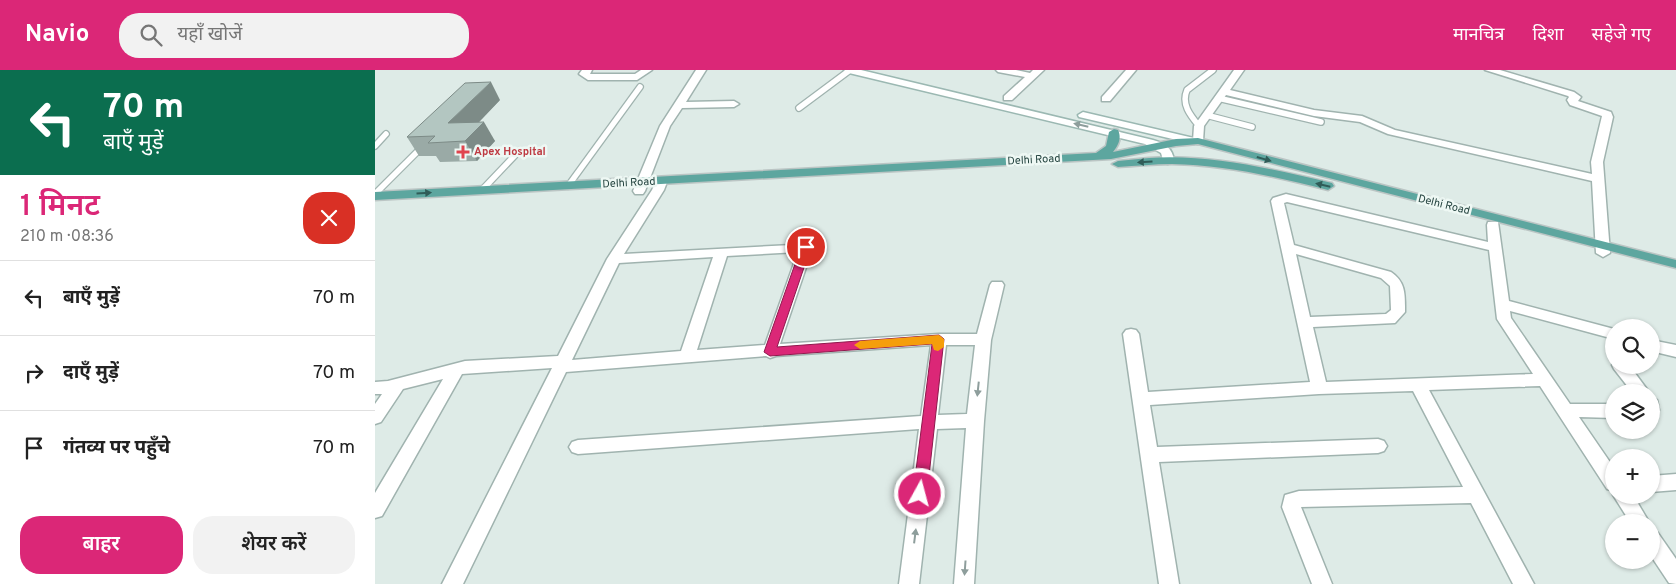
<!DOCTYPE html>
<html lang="hi">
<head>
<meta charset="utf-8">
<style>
	body { margin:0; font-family:Overpass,"Noto Sans Devanagari",sans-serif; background:#f2f2f2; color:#222; height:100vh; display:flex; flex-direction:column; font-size:19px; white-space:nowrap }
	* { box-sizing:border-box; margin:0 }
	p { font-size:16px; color:#767676 }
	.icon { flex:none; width:28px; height:28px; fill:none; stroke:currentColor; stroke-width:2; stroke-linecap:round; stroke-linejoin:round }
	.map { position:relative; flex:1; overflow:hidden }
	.side { display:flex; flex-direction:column; background:#fff; width:375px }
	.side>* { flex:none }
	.guide { background:#0b6e4f; color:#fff; overflow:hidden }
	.controls { position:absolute; left:1230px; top:249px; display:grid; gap:10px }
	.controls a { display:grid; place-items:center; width:55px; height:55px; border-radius:50%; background:#fff; box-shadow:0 1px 4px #0004; font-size:25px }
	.pin { position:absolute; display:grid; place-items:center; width:42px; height:42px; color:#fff; margin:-21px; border:2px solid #fff; border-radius:50%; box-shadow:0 1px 5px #0007 }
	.me { position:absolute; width:55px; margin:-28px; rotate:7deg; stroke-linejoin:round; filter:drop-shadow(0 0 4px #0008) }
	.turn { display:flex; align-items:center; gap:18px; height:105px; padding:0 20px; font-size:22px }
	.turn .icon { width:65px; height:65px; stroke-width:2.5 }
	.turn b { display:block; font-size:35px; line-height:42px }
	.round { display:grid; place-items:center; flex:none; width:52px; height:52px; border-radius:20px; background:#f2f2f2 }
	.head { display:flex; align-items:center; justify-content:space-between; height:85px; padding:0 20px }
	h1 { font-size:30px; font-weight:600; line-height:38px; color:#db2777 }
	.action { display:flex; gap:10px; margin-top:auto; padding:10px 20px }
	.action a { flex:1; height:58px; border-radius:20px; background:#db2777; color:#fff; font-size:20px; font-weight:600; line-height:58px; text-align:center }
	.action a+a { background:#f2f2f2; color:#222 }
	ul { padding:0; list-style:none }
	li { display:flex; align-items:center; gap:15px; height:75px; padding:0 20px; border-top:1px solid #e0e0e0 }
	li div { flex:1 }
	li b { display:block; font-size:19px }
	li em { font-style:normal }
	header { display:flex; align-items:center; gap:30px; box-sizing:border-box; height:70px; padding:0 25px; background:#db2777; color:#fff }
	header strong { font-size:24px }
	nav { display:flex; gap:28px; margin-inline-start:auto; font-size:18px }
	.search { width:350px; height:45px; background:#f2f2f2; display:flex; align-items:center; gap:12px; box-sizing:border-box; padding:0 18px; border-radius:20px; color:#767676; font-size:19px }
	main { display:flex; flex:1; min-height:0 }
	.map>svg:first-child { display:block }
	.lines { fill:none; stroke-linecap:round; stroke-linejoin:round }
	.lane-casing { stroke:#a0b3af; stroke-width:8 }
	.street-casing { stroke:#a0b3af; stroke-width:3 }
	.secondary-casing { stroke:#9bb8b2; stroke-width:3 }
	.primary-casing { stroke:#bbc5c4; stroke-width:3 }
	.lane { stroke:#fff; stroke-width:5.5 }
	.street { fill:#fff; fill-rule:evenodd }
	.secondary { fill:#fff; fill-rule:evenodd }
	.primary { fill:#5da69f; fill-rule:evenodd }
	.wall { fill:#9aaaa6 }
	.shaded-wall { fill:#7d8b87 }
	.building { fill:#b3c6c1; stroke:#7d8b87 }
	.oneway { fill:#8e9e9c }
	.oneway2 { fill:#305c58 }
	.route { fill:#db2777; stroke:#8e194d }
	.slow { fill:#f59e0b }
	.health-dot { fill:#e0444e; stroke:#eef8f4; stroke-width:2 }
	.labels { text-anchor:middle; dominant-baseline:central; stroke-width:5; stroke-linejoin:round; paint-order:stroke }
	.far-health-label { font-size:11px; font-weight:bold; fill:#be3a42; stroke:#eef8f4; text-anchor:start }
	.far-street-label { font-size:11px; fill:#1d3d39; stroke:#eef8f4 }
</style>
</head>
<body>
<header>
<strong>Navio</strong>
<div class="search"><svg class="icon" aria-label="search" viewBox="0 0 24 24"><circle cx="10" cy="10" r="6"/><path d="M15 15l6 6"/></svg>यहाँ खोजें</div>
<nav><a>मानचित्र</a><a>दिशा</a><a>सहेजे गए</a></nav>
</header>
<main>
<section class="side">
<div class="guide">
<div class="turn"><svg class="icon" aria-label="left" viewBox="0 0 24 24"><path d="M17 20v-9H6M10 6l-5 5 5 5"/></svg><div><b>70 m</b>बाएँ मुड़ें</div></div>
</div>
<div class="head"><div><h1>1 मिनट</h1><p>210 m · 08:36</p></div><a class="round" style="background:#d93025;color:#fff"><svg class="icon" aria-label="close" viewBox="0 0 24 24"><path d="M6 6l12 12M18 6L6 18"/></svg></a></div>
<ul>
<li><svg class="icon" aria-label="left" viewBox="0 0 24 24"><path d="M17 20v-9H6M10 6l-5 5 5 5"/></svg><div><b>बाएँ मुड़ें</b></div><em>70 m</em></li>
<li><svg class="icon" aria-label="right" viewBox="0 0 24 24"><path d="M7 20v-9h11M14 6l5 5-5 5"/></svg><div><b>दाएँ मुड़ें</b></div><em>70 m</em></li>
<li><svg class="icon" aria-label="arrive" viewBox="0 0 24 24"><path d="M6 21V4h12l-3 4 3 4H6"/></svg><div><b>गंतव्य पर पहुँचे</b></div><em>70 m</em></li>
</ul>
<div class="action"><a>बाहर</a><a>शेयर करें</a></div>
</section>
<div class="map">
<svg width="1301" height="514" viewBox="0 0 1301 514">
	<rect width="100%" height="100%" fill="#deebe7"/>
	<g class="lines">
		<defs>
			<g id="lane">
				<path d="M843 28 946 52"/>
				<path d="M424 38 475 0"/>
				<path d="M831 45 877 57"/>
				<path d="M824 56C815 45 806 34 812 20L838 0"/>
				<path d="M0 76 11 64"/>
				<path d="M193 116 265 17"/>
				<path d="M107 120 144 81"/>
				<path d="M0 124 48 76"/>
			</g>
			<g id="street">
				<path d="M207 0H217L215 4H260L266 0H277L262 10H213L204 4Z"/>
				<path d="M321 0H331L311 32 359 31 364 34 359 37 307 38 295 56 270 121 268 124H260L258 121 285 56Z"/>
				<path d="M621 0H641L655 3 658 0H669L637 30H629V26L650 7 623 2Z"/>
				<path d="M751 0H761L735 31H727V27Z"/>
				<path d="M859 0H869L855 20 939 40 987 46 1020 60 1217 104 1216 92 1227 46 1195 35 1192 30 1194 27 1193 26 1110 0H1125L1199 22 1206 27 1203 31 1236 42 1238 47 1228 92 1235 183 1228 187 1221 183 1217 111 1013 64 985 52 939 46 851 25 829 56 828 71 823 74 819 73 818 71 819 56Z"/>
				<path d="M286 108 292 112 289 120 249 184 436 174 438 177 405 274 564 264H602L615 215 617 212H627L629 215 616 270 609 351 599 514H579L591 358 562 359 544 514H524L544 359 203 384 197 382 194 377 197 372 203 370 546 346 556 275 401 286 395 288 391 286 191 302 88 514H67L177 298 87 304 7 446 0 448V423L68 309 28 319 6 352 0 354V334L7 324H0V312L13 311 90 291 183 286 232 189 277 120 282 109ZM423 182 390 275 322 280 352 186ZM338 187 306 281 197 290 244 193ZM571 275H600L592 344 563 345Z"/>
				<path d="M911 124 1113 172 1112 155 1113 152H1123L1134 231 1239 259V269L1135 241 1136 248 1195 334H1239V348L1204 347 1239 398V421L1232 419 1165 316 1054 320 1159 514H1138L1096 433 926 437 957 514H937L907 437 910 425 924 421 1088 417 1038 321 944 324 775 335 782 377 1003 369 1009 371 1012 376 1009 381 1003 383 784 392 804 514H784L748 264 751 260 756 259 761 260 764 264 773 322 935 312 896 131 898 128ZM912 132 1114 180 1122 249 1158 304 951 312 938 257 1020 253 1030 242C1030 225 1031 212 1016 202L919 175 909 133ZM921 184 1006 208 1015 216 1016 240 1011 244 935 247Z"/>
				<path d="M1276 270 1301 275V287L1276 281Z"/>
				<path d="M1239 292V295H1254L1274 322H1257L1239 299 1237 295Z"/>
				<path d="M1276 329 1282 330 1284 340 1282 345 1276 346Z"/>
				<path d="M1301 404V420L1276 422V406Z"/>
				<path d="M1239 423V425H1258L1274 452H1255L1238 425Z"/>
				<path d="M1276 460 1283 463 1301 489V514L1294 513 1276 486Z"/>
			</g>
			<g id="secondary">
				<path d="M469 0H486L778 70C789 73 798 78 799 91L793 94 789 93 786 83 770 74 474 3Z"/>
				<path d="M708 42 823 69 824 71 819 74 704 47 703 45Z"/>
			</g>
			<g id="primary">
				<path d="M739 59 743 60C747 68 743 76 738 82L801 69 823 68 1301 190V198L823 74 801 76 736 89 0 130V122L721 83 731 76 734 62Z"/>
				<path d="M774 88C835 84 897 99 957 113L959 116 953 120C902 107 850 95 797 94 779 94 761 96 743 97L737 94 743 91Z"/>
			</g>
		</defs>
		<use href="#lane" class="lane-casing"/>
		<use href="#street" class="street-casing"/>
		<use href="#secondary" class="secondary-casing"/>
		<use href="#primary" class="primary-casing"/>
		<use href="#lane" class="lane"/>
		<use href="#street" class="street"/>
		<use href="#secondary" class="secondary"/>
		<use href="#primary" class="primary"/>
	</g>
	<path class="wall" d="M125 30 104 52 120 71 102 91 65 92 61 86H44L32 67Z"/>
	<g class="shaded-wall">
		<path d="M116 12 125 30 85 72 73 53Z"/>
		<path d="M109 52 120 71 102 91 90 71Z"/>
	</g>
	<path class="building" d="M116 12 73 53 109 52 90 71 53 73 60 66 32 67 90 13Z"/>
	<defs><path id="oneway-solid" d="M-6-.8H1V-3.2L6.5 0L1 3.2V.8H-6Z" transform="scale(1.25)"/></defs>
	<g class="oneway">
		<use href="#oneway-solid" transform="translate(706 55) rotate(-167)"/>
		<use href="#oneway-solid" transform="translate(603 319) rotate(96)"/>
		<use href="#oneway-solid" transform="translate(540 466) rotate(-83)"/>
		<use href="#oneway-solid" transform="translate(590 498) rotate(94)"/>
	</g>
	<g class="oneway2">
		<use href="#oneway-solid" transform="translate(889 89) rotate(16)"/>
		<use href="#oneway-solid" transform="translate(770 92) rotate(177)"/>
		<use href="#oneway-solid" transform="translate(948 115) rotate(-167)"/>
		<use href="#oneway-solid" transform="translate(49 123) rotate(-4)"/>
	</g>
	<path class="route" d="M431 174 436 177 402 277 564 265 569 269 552 424 550 428 545 430 540 428 538 424 557 274 395 286 389 282 426 177Z"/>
	<path class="slow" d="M564 265 569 269V277L563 281 559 280 557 274 485 279 479 275 485 271Z"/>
	<path class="health-dot" d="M85.5 74.5h5v5h5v5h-5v5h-5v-5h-5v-5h5z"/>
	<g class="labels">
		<g class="far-health-label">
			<text x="99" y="82">Apex Hospital</text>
		</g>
		<g class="far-street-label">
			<text transform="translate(659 90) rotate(-3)">Delhi Road</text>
			<text transform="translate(254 113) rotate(-3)">Delhi Road</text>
			<text transform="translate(1069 135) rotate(14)">Delhi Road</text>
		</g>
	</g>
</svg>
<div class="controls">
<a><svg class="icon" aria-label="search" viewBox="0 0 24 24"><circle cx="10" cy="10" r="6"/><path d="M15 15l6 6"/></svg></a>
<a><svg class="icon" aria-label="layers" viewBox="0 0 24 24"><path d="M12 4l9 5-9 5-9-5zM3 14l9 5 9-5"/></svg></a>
<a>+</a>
<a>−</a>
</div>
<div class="pin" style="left:431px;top:177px;background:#d93025"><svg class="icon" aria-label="arrive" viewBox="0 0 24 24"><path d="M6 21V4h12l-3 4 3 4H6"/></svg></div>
<svg class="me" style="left:545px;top:424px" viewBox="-20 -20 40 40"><circle r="17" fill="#db2777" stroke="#fff" stroke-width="3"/><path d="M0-11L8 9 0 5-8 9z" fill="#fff"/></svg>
</div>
</main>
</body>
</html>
